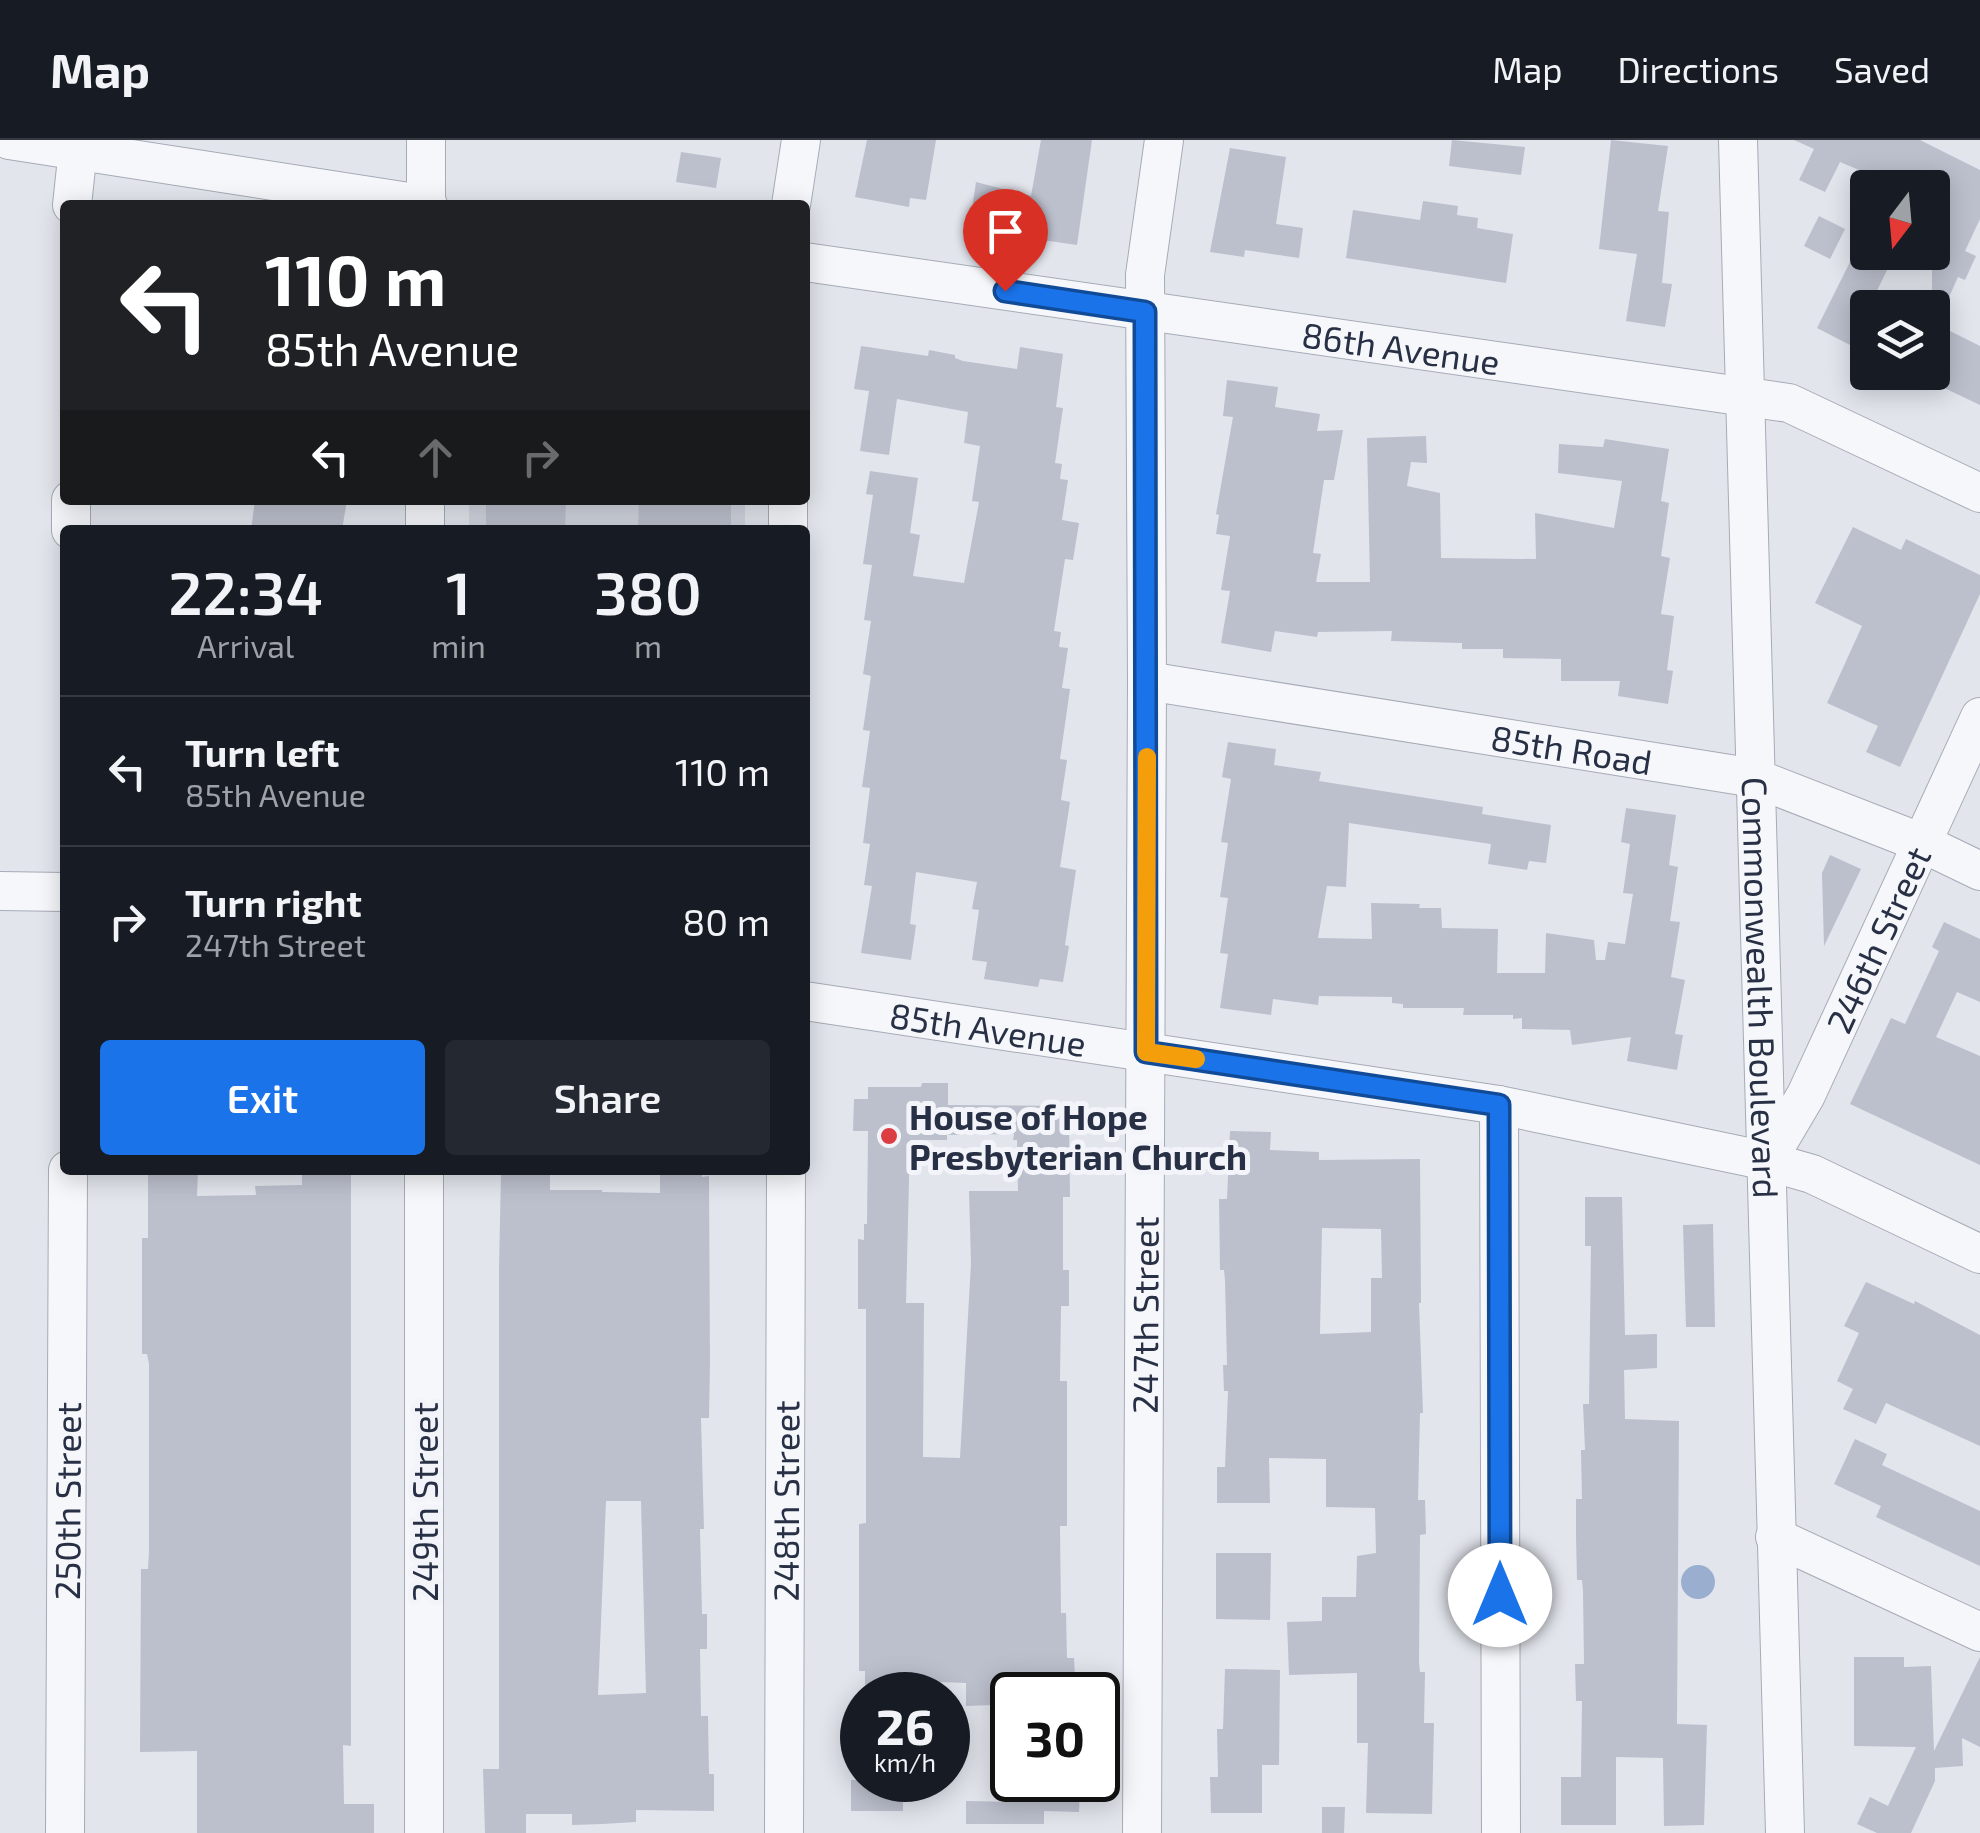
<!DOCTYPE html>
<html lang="en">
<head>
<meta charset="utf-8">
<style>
	body { margin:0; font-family:"Exo 2",sans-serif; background:#242831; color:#f1f3f6; height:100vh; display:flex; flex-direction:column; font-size:38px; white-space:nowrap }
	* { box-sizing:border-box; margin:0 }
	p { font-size:32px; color:#9ea1a6 }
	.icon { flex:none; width:55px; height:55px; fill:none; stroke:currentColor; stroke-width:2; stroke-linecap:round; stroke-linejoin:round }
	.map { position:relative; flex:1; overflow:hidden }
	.sheet { position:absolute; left:60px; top:385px; width:750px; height:650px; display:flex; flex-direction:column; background:#171b24; border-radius:10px; box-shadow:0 5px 25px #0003 }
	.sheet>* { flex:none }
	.guide { position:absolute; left:60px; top:60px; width:750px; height:305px; border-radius:10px; box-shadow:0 5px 25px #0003; background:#202124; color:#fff; overflow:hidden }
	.needle { width:65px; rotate:196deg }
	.buttons { position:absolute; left:1850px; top:30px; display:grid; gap:20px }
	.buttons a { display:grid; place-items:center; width:100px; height:100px; border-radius:10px; background:#171b24; box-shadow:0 5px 25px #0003; font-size:50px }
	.speed { position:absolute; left:840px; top:1532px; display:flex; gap:20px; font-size:50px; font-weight:700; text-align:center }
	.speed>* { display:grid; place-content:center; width:130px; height:130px; border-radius:50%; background:#171b24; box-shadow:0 5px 25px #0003; line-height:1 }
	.speed small { font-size:25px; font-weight:400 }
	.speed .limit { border:5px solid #111; border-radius:15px; background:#fff; color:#111 }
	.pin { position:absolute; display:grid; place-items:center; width:85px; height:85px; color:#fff; margin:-102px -42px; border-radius:50% 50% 50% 0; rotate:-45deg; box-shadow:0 0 10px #0007 }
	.pin .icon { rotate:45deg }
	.me { position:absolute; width:110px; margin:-55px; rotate:0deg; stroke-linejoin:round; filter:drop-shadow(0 0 8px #0008) }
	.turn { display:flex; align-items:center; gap:35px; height:210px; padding:0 40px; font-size:45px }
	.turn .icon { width:130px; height:130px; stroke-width:2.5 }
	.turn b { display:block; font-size:70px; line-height:85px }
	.lanes { display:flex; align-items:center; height:95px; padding:0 40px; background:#0003; justify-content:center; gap:50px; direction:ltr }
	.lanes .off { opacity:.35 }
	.eta { display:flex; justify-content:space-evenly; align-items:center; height:170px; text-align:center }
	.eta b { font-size:60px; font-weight:600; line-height:70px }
	.cta { display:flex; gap:20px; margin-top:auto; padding:20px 40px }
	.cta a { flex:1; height:115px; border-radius:10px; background:#1a73e8; color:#fff; font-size:40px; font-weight:600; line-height:115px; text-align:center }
	.cta a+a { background:#242831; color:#f1f3f6 }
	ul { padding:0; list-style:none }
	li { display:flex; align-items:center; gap:30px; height:150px; padding:0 40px; border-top:2px solid #363941 }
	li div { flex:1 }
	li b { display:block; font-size:38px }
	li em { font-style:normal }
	header { display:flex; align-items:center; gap:60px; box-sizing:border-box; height:140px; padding:0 50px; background:#171b24; border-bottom:2px solid #363941 }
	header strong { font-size:48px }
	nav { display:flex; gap:55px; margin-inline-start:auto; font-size:35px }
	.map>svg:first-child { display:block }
	.built { fill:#d0d4de }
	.water { fill:#9aaecf }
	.building { fill:#bcc0cd; fill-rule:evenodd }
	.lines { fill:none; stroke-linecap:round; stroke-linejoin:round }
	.minor-casing { stroke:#a6abb7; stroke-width:40 }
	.minor { stroke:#f6f7fa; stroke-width:38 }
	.route-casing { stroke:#114b97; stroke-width:25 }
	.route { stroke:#1a73e8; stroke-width:18 }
	.slow { stroke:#f59e0b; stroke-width:18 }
	.poi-dot { fill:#dc3d42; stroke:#f3f4f9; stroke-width:4 }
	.labels { text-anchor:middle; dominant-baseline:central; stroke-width:10; stroke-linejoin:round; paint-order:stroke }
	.street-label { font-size:35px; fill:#283046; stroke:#f3f4f9 }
	.poi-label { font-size:35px; font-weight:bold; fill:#283046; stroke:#f3f4f9; text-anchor:start }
</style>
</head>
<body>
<header>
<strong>Map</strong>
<nav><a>Map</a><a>Directions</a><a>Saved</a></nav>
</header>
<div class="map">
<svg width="1980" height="1693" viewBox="0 0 1980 1693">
	<rect width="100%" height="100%" fill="#e2e5ec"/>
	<rect class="built" x="469" y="360" width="276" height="30"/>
	<circle class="water" cx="1698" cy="1442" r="17"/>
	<g class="building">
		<path d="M867 0H936L926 60 910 58 909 67 855 57Z"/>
		<path d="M1041 0H1092L1077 105 1028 98 1031 77 972 69 976 42 1031 56Z"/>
		<path d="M1452 0 1525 7 1521 35 1449 26Z"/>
		<path d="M1611 0 1668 6 1658 71 1669 72 1662 143 1672 144 1665 187 1626 181 1637 114 1599 109Z"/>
		<path d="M1794 0H1920L1980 30V79L1965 111 1976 116 1965 140 1958 137 1932 195V48H1902L1840 22 1825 52 1799 40 1814 9Z"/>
		<path d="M1230 8 1286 17 1276 84 1303 88 1299 118 1245 110 1244 117 1210 112Z"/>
		<path d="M681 12 721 18 716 48 676 42Z"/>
		<path d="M1423 61 1458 66 1457 75 1478 78 1477 88 1513 94 1506 143 1346 118 1353 70 1420 80Z"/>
		<path d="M1819 76 1845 89 1830 119 1804 106Z"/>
		<path d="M1855 112H1896L1850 205 1817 188Z"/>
		<path d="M1946 189 1980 206V265L1921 237 1924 232H1932V215Z"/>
		<path d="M861 206 928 216 929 210 955 215V218L963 221 1017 229 1020 207 1063 214 1056 267 1063 268 1055 323 1062 324 1060 339 1068 340 1062 380 1079 383 1073 420 1065 419 1054 491 1061 492 1059 507 1068 508 1062 548 1070 549 1060 619 1067 620 1061 660 1070 662 1060 727 1076 730 1065 805 1069 806 1063 842 1040 839 1038 847 984 839 987 822 972 820 979 770 972 769 977 742 916 732 910 784 916 785 911 820 861 813 872 746 864 745 870 704 863 703 870 648 862 647 870 591 863 590 871 536 863 534 871 481 864 480 872 425 863 424 873 355 866 354 870 331 918 338 910 393 920 395 913 436 964 443 979 362 972 361 980 306 964 303 968 272 897 259 889 315 860 311 869 251 854 249Z"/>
		<path d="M1227 240 1278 247 1275 267 1320 274 1317 291 1343 290 1334 340H1324L1313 413 1321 414 1316 442H1370L1367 298 1426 296 1427 323 1411 322 1407 346 1440 353 1441 418 1536 419 1535 373 1614 388 1622 341 1558 333 1559 304 1603 307 1605 299 1669 309 1661 361 1669 363 1661 416 1670 418 1661 474 1674 476 1667 530 1673 531 1668 564 1618 556 1620 541H1561V519L1503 518V509H1462V503L1391 501 1392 491 1318 492 1317 497 1275 491 1271 512 1221 503 1230 451 1221 450 1230 396 1216 394 1219 375 1216 374 1233 277 1223 276Z"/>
		<path d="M255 360H347L342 390H251Z"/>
		<path d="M486 360H566L565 390H486Z"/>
		<path d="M639 360H731V390H638Z"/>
		<path d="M1853 387 1901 410 1906 399 1980 435V454L1900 627 1866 612 1878 586 1827 563 1862 486 1815 463Z"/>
		<path d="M1228 602 1276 609 1274 625 1321 632 1319 641 1483 667 1482 674 1551 685 1546 723 1529 721 1527 730 1488 724 1491 704 1349 683 1346 747 1327 746 1318 798 1372 799 1371 763 1420 764 1419 768H1441L1442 788 1498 789 1497 833H1545L1546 793 1594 800 1596 820H1605L1608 802 1625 804 1633 754 1623 753 1630 704 1621 702 1626 668 1676 675 1669 725 1678 727 1670 781 1680 782 1671 837 1685 840 1675 894 1683 895 1677 930 1627 921 1631 897 1572 905 1570 890 1522 889V878L1513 879V875H1463L1464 868H1403V864L1392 863V857L1319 856 1318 865 1273 859 1271 875 1220 868 1228 814 1220 813 1228 758 1220 757 1228 703 1221 702 1231 639 1222 637Z"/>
		<path d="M1830 715 1861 729 1824 806 1822 733Z"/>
		<path d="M1944 782 1980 799V862L1957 852 1936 897 1980 916V1025L1850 964 1891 878 1905 884 1939 811 1932 807Z"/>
		<path d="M922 943H948V965L1064 966 1063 975H1069L1070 1057H1063V1130H1069V1166H1061L1060 1241H1067V1386H1060L1061 1473H1066L1067 1518H1074L1076 1555H1047V1547L994 1549V1565L966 1566V1543L909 1541 910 1555H865V1531H859V1384L866 1383V1169H858V1099L864 1100V1084H867L868 991H853L854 959H868V947H921ZM1014 994 1013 1000H1017L1018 1051H969L971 1123 960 1318 923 1317 924 1163H906L910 1000H947V995Z"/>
		<path d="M1230 991 1271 992 1270 1010 1319 1012V1020L1420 1019 1421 1163H1419L1423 1273H1420L1418 1360H1425L1426 1394 1420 1395 1419 1522 1420 1532H1425L1424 1583H1434L1432 1674 1366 1673 1368 1603H1357V1533L1289 1535 1287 1482 1322 1481V1457H1356L1357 1416 1376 1413 1375 1368 1326 1367V1319L1269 1318 1270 1363H1217V1327H1225L1228 1251H1224L1223 1225H1227L1225 1140 1224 1130H1220L1219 1059H1227ZM1322 1088 1381 1089 1382 1138H1371V1192L1320 1194Z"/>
		<path d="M151 1030H198L197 1056 256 1055 255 1046 302 1045V1030H351V1606L343 1605 344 1664H374V1693H197V1611L140 1612 141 1429H148L149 1411V1224L147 1214H142V1098H148V1033Z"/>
		<path d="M510 1030H550V1050H602V1052L660 1053V1030H702V1037L709 1036 710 1222 709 1278H701L704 1389H700L702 1474H707V1509H700L701 1576H708L709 1634H714V1671L636 1670V1682L603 1684 572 1685V1674H526V1693H485L483 1629H499V1128L501 1032ZM606 1361H641L646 1553 598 1555Z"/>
		<path d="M1585 1057H1622L1625 1195 1657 1194V1228L1624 1230 1625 1279 1679 1281 1677 1584 1707 1585 1704 1685 1664 1686 1663 1618 1616 1617V1685H1561V1637H1581L1582 1561H1576L1575 1524H1584L1583 1451 1582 1440H1577L1576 1396V1359H1582L1581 1310H1585L1583 1264H1589L1591 1106H1585Z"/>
		<path d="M1713 1084 1715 1187H1686L1683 1085Z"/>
		<path d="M1866 1142 1914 1164 1915 1161 1980 1195V1306L1886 1263 1876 1284 1843 1269 1853 1249 1837 1241 1859 1193 1844 1186Z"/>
		<path d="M1855 1299 1887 1314 1882 1325 1980 1371V1426L1876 1377 1881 1366 1834 1344Z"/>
		<path d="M1216 1413H1271L1270 1480 1216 1479Z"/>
		<path d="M1854 1517H1904V1527L1931 1526 1934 1611 1980 1517V1607L1962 1598 1963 1626 1935 1628V1641L1911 1693H1877L1857 1684 1870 1657 1888 1666 1916 1607 1854 1606Z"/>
		<path d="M1225 1529 1280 1530 1279 1625H1262V1673H1211L1210 1637H1218L1217 1589H1223Z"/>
		<rect x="851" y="1640" width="52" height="31"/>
		<path d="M1018 1640H1071L1070 1647H1080L1079 1672 1044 1671V1684H966V1661L1018 1662Z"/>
		<path d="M1322 1667H1345L1344 1693H1322Z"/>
	</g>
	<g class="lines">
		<defs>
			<g id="minor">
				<path d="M9 0 428 65"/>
				<path id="s1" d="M1738 0 1785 1693"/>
				<path d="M72 65 79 0"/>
				<path d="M426 65V0"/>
				<path d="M791 65 801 0"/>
				<path id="s2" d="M805 122 1789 263 1980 353"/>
				<path d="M71 390V360"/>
				<path d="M425 390V360"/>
				<path d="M788 390V360"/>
				<path id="s3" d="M1147 541 1755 638 1922 703 1980 731"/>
				<path d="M0 751 65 752"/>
				<path id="s4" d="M805 861 1499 965 1767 1021 1812 1034 1980 1114"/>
				<path d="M1499 965 1501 1693"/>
				<path id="s5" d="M1767 1021 1806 955 1980 577"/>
				<path d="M1775 1397 1980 1492"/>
				<path id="s6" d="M65 1693 68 1030"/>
				<path d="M424 1693V1030"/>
				<path id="s7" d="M784 1693 786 1030"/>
				<path id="s8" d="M1142 1693 1147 541 1145 135 1164 0"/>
			</g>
		</defs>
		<use href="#minor" class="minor-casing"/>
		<use href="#minor" class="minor"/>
	</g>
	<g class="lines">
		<defs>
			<path id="route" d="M1005 151 1145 172 1146 912 1499 965 1500 1455"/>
		</defs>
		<use href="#route" class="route-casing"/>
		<use href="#route" class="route"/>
		<path class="slow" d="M1147 617 1146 912 1196 919"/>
	</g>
	<circle class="poi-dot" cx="889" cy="996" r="10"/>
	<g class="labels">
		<g class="street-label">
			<text stroke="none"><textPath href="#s2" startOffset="602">86th Avenue</textPath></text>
			<text stroke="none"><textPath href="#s3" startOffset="430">85th Road</textPath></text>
			<text stroke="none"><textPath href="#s5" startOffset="248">246th Street</textPath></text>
			<text stroke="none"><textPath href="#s1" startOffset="848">Commonwealth Boulevard</textPath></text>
			<text stroke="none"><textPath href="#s4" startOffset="185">85th Avenue</textPath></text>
			<text stroke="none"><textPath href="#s8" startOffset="518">247th Street</textPath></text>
			<text stroke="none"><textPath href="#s6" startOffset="332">250th Street</textPath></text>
			<text transform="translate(424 1362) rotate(-90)">249th Street</text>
			<text stroke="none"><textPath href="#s7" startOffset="332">248th Street</textPath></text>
		</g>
		<g class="poi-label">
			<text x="909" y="976">House of Hope<tspan x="909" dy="40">Presbyterian Church</tspan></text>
		</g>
	</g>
</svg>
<div class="buttons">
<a><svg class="needle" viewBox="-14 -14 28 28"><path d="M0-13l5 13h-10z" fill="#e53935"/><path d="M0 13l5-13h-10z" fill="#9ea1a6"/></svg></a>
<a><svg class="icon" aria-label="layers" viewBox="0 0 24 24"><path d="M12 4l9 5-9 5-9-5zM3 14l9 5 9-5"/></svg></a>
</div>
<div class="speed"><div>26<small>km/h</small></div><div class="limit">30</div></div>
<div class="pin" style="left:1005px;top:151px;background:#d93025"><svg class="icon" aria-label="arrive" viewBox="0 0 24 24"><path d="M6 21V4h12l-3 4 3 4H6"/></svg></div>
<svg class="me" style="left:1500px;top:1455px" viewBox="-20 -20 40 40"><circle r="19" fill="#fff"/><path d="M0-13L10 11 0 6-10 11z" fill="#1a73e8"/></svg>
<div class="guide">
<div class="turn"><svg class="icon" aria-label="left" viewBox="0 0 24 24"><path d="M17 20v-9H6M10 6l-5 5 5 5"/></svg><div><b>110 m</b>85th Avenue</div></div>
<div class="lanes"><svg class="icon" aria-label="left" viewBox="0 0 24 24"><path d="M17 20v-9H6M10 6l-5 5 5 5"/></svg><svg class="icon off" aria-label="ahead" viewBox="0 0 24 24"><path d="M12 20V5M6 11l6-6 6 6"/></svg><svg class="icon off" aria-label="right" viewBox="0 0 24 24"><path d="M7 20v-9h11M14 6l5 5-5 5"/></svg></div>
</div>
<section class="sheet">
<div class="eta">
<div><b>22:34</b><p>Arrival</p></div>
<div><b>1</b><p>min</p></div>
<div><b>380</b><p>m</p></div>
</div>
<ul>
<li><svg class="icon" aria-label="left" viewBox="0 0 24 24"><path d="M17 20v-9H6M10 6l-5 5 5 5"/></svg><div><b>Turn left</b><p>85th Avenue</p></div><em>110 m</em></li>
<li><svg class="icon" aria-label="right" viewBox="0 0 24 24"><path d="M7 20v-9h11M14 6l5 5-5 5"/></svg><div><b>Turn right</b><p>247th Street</p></div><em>80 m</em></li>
</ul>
<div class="cta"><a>Exit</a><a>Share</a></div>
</section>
</div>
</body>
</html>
